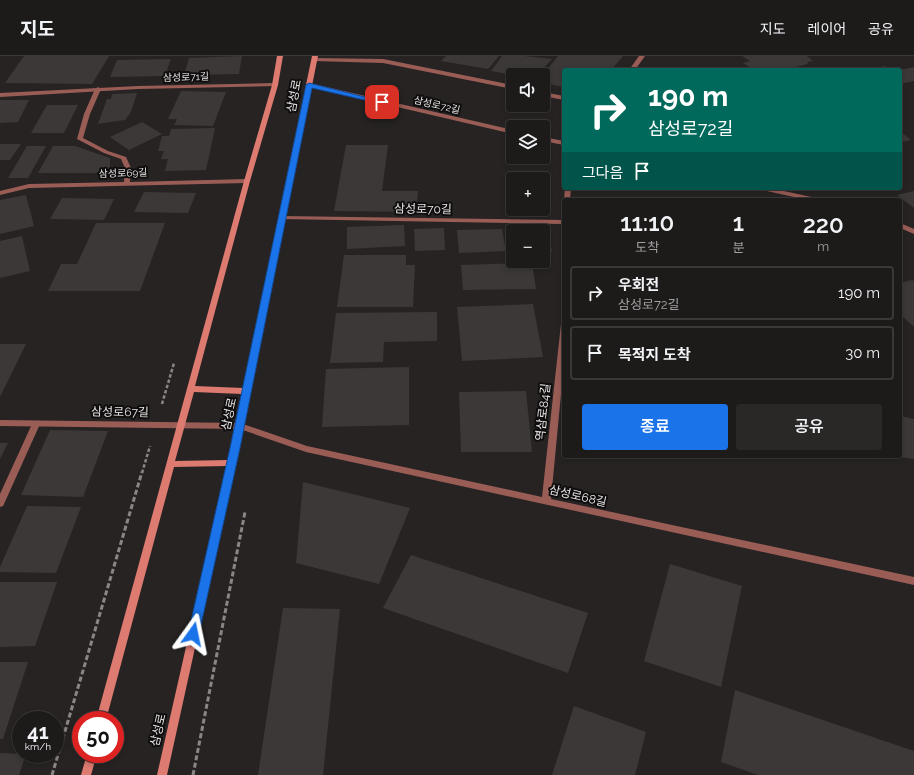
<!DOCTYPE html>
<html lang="ko">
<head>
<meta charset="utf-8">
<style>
	body { margin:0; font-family:Raleway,"Noto Sans KR",sans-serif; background:#2a2727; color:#f1f3f6; height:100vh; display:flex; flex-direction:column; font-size:15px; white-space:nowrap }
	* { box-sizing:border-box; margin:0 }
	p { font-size:13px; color:#a0a1a2 }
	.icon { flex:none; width:22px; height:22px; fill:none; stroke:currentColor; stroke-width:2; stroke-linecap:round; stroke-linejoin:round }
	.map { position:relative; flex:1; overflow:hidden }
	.details { position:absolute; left:562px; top:142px; width:340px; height:260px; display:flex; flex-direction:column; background:#1d1a1a; border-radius:4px; box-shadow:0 2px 6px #0003,0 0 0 1px #3b3839 }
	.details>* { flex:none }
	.hud { position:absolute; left:562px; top:12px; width:340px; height:122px; border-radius:4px; box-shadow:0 2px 6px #0003,0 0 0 1px #3b3839; background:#00695c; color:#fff; overflow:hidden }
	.controls { position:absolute; left:506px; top:12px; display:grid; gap:8px }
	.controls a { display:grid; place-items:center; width:44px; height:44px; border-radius:4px; background:#1d1a1a; box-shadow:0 2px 6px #0003,0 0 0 1px #3b3839; font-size:20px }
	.speed { position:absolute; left:12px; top:655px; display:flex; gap:8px; font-size:20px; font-weight:700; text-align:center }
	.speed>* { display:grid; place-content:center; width:52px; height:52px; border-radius:50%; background:#1d1a1a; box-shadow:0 2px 6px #0003,0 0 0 1px #3b3839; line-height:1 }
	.speed small { font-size:10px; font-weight:400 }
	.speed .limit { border:6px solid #d22; background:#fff; color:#111 }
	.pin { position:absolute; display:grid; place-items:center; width:34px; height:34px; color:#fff; margin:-17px; border-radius:8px; box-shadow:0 2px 6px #0006 }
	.me { position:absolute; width:44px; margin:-22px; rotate:12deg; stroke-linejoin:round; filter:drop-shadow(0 0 3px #0008) }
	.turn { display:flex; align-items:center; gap:14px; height:84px; padding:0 20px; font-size:18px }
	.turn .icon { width:52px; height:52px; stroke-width:2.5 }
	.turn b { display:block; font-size:28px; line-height:34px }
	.then { display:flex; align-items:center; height:38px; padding:0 20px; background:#0003; gap:8px; font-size:15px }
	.eta { display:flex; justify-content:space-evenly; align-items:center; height:68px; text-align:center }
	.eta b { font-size:24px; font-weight:600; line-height:28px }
	.primary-button { display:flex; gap:8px; margin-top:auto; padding:8px 20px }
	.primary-button a { flex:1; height:46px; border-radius:4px; background:#1a73e8; color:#fff; font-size:16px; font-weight:600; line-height:46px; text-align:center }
	.primary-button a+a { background:#2a2727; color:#f1f3f6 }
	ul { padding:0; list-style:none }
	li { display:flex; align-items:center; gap:12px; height:54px; margin:0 8px 6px; padding:0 12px; border:2px solid #3b3839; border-radius:4px }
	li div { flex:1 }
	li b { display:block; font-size:15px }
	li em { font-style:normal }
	header { display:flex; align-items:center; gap:24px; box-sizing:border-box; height:56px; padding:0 20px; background:#1d1a1a; border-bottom:1px solid #3b3839 }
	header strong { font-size:19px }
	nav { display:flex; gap:22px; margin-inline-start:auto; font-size:14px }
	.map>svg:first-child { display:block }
	.building { fill:#3c3838 }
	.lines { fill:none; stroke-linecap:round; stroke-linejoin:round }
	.path-far1 { stroke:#898685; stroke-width:2.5; stroke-dasharray:3.5 2; stroke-linecap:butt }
	.path { stroke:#898685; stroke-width:3; stroke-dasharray:5 2.5; stroke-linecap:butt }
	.service { fill:#9a5d56; fill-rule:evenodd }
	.minor { fill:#9a5d56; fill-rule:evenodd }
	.secondary { fill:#dd7b71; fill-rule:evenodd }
	.route { fill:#1a73e8; stroke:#114b97 }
	.labels { text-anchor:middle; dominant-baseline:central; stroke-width:4; stroke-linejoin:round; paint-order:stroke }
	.far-street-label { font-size:10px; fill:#eae8e7; stroke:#0f0d0d }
	.street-label { font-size:12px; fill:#eae8e7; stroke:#0f0d0d }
</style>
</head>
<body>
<header>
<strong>지도</strong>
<nav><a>지도</a><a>레이어</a><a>공유</a></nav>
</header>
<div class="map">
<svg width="914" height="719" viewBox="0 0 914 719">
	<rect width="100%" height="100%" fill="#272323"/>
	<g class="building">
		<path d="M24 0H109L92 28 5 27Z"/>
		<path d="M242 0 239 18 184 19 189 2Z"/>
		<path d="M446 0H499L488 13 441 5Z"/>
		<path d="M502 0H524L552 3 537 19H513L491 15Z"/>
		<path d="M558 0H623L611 14H564V31L543 27V19Z"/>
		<path d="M742 0H807L813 5 807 6 808 8 784 14H754L743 7 750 5Z"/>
		<path d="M171 3 165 20 110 21 117 4Z"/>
		<path d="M885 10 891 14H870V13Z"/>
		<path d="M914 11V25L900 28V14Z"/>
		<path d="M181 35 226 36 213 70 174 69 177 63H168Z"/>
		<path d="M137 37 131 56 125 64 98 68 107 43H111L112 38Z"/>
		<path d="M0 44H29L18 66 0 67Z"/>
		<path d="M47 49H78L64 77H31Z"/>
		<path d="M142 66 162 78 129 94 110 81Z"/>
		<path d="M215 72 206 114 165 115 168 103H161L164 95H158L162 80H169L171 73Z"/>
		<path d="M900 75 911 84 900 86Z"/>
		<path d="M0 88H21L10 104H0Z"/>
		<path d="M346 89H388L382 135H418L416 156 334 155Z"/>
		<path d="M27 90H46L28 122H8Z"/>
		<path d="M53 90H75L110 102V117H38Z"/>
		<path d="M914 135V152L897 139Z"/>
		<path d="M144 136 196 137 188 157 134 156Z"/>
		<path d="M26 139 34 170 0 178V144Z"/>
		<path d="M62 142 114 143 104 164 50 163Z"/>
		<path d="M96 167H165L140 235H48L61 208H77Z"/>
		<path d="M404 169 405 190 347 193V171Z"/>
		<path d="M444 172 445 194 415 195 414 173Z"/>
		<path d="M515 172H548L552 196H543V175H515Z"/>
		<path d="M502 173 506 195 459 197 457 174Z"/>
		<path d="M22 180 30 215 0 222V185Z"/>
		<path d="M344 199H406V209H415L413 251H337Z"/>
		<path d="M532 207 536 233 463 234 461 209Z"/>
		<path d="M912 224 914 225V271L900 258V227Z"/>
		<path d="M533 248 543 301 462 305 457 251Z"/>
		<path d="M437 256V285L384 286 383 306 330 307 336 257Z"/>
		<path d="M0 288H26L0 341Z"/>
		<path d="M409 311V369L322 371 326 313Z"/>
		<path d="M526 335 532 396H461L459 336Z"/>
		<path d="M900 360 914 363V403L900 401Z"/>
		<path d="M50 374 108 375 83 441 21 439Z"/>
		<path d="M0 387H8L0 403Z"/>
		<path d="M303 426 410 452 379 528 296 507Z"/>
		<path d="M27 450 81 451 56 517 0 516V511Z"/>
		<path d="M411 499 588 557 568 617 383 552Z"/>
		<path d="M670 508 742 530 721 631 644 605Z"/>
		<path d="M0 526H57L35 590 0 591Z"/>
		<path d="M283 552 340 553 323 719H258Z"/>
		<path d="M0 606H28L3 683H0Z"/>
		<path d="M735 634 914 695V719H758L721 706Z"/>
		<path d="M574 650 646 676 635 719H552Z"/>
		<path d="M0 697 26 698 19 719H0Z"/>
	</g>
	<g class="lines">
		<g class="path-far1">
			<path d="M162 348 174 307"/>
			<path d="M142 417 150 390"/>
		</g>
		<g class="path">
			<path d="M52 719 142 416"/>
			<path d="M193 719 245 456"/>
		</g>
		<g class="service">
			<path d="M312 2 383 3 513 29V33L383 7 314 5 312 4Z"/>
			<path d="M98 31 101 33 90 58 83 82 108 95 126 101 131 112 130 126 247 123 250 125 247 127 29 132 0 139V135L29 128 124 126 125 112 121 103 104 97 77 83 84 58 95 33Z"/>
			<path d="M543 36 564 40V44L543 40Z"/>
			<path d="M282 160 564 164V168L280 163V161Z"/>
			<path d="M36 365 40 368 4 448 3 450 0 451V438L32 368Z"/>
		</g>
		<g class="minor">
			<path d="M639 0H645L635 14H629Z"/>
			<path d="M275 27 278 29 277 30 138 33 0 41V37L138 30Z"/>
			<path d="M309 27 513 74V78L307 30 306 29Z"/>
			<path d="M543 81 564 85V89L543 85Z"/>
			<path d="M565 132H571L570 144H564Z"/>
			<path d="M759 132H770L816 142 819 144H808L762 134Z"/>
			<path d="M900 167 914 173V178L900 172Z"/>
			<path d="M561 268H564V307L551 443 914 521V529L306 396 240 373 0 370V364L240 367 307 390 542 441Z"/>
		</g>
		<g class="secondary">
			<path d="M277 0H283L278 29 250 125 195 330 243 332 312 0H318L239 392 167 719H157L227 410 174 411 106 664H96L244 125 272 29ZM194 336 242 338 228 404 175 405Z"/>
			<path d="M87 698H97L91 719H81Z"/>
		</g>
	</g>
	<path class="route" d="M309 27 385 46 382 48 312 32 240 392 199 578 197 582 193 583 189 582 188 578 230 392 306 29Z"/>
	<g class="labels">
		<g class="far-street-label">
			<text transform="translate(186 21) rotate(-2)">삼성로71길</text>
			<text transform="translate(437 49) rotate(13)">삼성로72길</text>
			<text transform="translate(123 117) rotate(-2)">삼성로69길</text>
		</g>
		<g class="street-label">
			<text transform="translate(294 40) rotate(-79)">삼성로</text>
			<text transform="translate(423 153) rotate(1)">삼성로70길</text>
			<text transform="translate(120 356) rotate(1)">삼성로67길</text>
			<text transform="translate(543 356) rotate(-84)">역삼로84길</text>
			<text transform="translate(229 358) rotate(-78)">삼성로</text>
			<text transform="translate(578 440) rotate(13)">삼성로68길</text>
			<text transform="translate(158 674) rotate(-77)">삼성로</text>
		</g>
	</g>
</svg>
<div class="controls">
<a><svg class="icon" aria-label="sound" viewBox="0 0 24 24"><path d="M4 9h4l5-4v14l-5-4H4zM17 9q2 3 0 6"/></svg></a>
<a><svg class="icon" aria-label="layers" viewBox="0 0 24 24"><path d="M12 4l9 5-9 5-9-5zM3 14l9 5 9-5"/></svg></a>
<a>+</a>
<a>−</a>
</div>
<div class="speed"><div>41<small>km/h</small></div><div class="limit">50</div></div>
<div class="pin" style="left:382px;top:46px;background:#d93025"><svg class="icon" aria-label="arrive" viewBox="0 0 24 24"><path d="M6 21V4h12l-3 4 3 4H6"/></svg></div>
<svg class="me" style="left:193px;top:578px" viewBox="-20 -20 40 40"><path d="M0-17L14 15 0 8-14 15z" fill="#1a73e8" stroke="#fff" stroke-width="4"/></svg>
<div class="hud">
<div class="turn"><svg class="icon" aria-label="right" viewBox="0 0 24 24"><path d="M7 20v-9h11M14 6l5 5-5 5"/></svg><div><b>190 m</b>삼성로72길</div></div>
<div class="then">그다음<svg class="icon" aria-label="arrive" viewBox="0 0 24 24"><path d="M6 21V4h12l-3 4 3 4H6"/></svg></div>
</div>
<section class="details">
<div class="eta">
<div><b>11:10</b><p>도착</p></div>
<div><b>1</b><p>분</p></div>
<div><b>220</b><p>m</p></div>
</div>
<ul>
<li><svg class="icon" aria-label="right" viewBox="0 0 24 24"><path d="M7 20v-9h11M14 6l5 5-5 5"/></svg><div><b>우회전</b><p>삼성로72길</p></div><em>190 m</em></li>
<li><svg class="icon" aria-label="arrive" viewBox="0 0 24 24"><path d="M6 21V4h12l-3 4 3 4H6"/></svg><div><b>목적지 도착</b></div><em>30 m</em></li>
</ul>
<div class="primary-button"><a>종료</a><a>공유</a></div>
</section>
</div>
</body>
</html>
